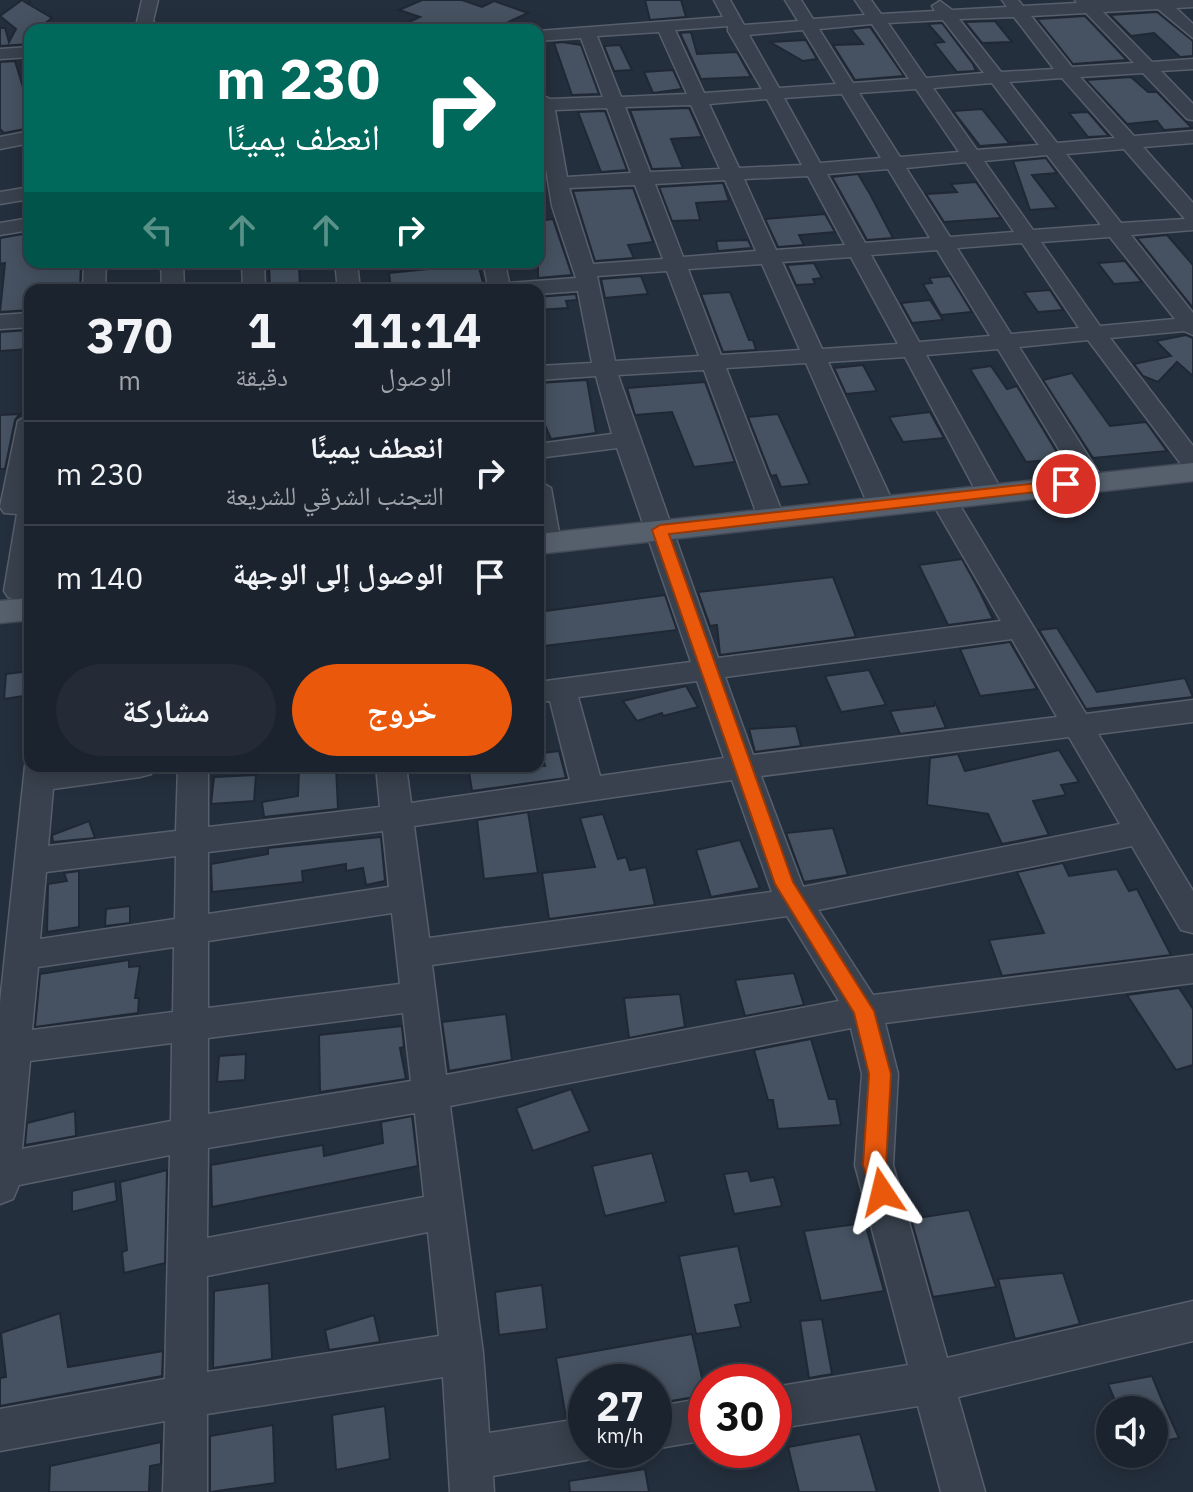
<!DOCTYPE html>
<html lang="ar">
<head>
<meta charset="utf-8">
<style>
	body { margin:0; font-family:"IBM Plex Sans","Noto Naskh Arabic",sans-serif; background:#242b36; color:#f1f3f6; direction:rtl; height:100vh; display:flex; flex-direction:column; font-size:30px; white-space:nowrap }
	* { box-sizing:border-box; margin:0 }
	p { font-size:26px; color:#a0a4aa }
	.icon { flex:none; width:44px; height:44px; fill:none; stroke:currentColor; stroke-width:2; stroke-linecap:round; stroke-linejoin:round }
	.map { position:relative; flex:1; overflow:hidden; direction:ltr }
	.sheet { position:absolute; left:24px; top:284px; width:520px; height:488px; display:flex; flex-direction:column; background:#1b232e; border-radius:16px; box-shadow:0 4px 20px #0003,0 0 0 2px #39404a; direction:rtl }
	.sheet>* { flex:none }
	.guide { position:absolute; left:24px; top:24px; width:520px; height:244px; border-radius:16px; box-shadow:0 4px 20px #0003,0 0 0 2px #39404a; direction:rtl; background:#00695c; color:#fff; overflow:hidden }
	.fabs { position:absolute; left:1096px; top:1396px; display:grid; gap:16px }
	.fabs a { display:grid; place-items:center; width:72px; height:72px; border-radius:50%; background:#1b232e; box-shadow:0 4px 20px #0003,0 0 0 2px #39404a; font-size:40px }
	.speed { position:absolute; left:568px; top:1364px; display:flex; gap:16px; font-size:40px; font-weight:700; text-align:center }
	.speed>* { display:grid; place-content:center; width:104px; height:104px; border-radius:50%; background:#1b232e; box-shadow:0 4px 20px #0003,0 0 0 2px #39404a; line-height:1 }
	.speed small { font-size:20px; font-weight:400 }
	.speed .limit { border:12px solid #d22; background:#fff; color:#111 }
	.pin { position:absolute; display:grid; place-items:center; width:68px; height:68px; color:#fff; margin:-34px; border:4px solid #fff; border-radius:50%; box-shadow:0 2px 8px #0007 }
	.me { position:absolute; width:88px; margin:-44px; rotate:350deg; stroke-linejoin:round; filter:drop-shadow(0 0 6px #0008) }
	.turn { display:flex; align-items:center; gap:28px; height:168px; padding:0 32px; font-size:36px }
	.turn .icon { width:104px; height:104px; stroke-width:2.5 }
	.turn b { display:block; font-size:56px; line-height:68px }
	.lanes { display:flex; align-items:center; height:76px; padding:0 32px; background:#0003; justify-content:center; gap:40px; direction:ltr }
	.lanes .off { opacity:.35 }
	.eta { display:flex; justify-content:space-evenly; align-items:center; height:136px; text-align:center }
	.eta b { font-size:48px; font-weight:700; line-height:56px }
	.button { display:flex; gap:16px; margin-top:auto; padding:16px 32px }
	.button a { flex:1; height:92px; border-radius:48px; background:#ea580c; color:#fff; font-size:32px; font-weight:700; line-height:92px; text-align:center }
	.button a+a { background:#242b36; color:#f1f3f6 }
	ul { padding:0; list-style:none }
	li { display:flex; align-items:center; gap:24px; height:104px; padding:0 32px; border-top:2px solid #39404a }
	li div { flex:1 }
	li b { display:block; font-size:30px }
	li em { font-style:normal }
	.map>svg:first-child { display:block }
	.building { fill:#465261; stroke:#1f2834; stroke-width:2 }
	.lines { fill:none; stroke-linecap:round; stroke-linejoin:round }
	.minor-casing { stroke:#565f6b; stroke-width:3 }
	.major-casing { stroke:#414a56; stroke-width:3 }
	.minor { fill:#38414d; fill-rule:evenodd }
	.major { fill:#56606d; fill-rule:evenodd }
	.route { fill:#ea580c; stroke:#983908; stroke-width:2 }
</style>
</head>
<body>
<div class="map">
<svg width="1193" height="1492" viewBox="0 0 1193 1492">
	<rect width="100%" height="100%" fill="#242f3d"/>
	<g class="building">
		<path d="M22 0 28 4 30 0V5L52 18 36 30H30V44L0 46V28H5L9 42 16 29 0 16Z"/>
		<path d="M422 0H462L482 7 494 1 528 13 491 30H392L420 17 399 10Z"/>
		<path d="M645 0H681L686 17 650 20Z"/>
		<path d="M1157 12 1193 41V56L1180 57 1154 33 1131 36 1110 15Z"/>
		<path d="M1085 16 1126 59 1127 60 1073 64 1037 19Z"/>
		<path d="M995 21 1012 42 982 43 965 22Z"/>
		<path d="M942 23 973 64 976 71 957 72 934 43 944 42 928 24Z"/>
		<path d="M870 27 904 76 855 80 833 45 863 44 851 29Z"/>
		<path d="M691 32 697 54 737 52 751 77 701 79 680 33Z"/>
		<path d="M806 40 817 59 803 61 770 42Z"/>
		<path d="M562 42 581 45 599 94 572 95 554 43Z"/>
		<path d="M620 45 632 70 614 71 604 46Z"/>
		<path d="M15 61 26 97H30V128L4 133 0 129V62Z"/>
		<path d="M673 70 682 89 653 93 644 72Z"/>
		<path d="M1131 77 1148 92H1157L1192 128 1164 130 1157 121 1127 124 1086 80Z"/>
		<path d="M689 108 702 137 671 139 683 168 652 169 630 110Z"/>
		<path d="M982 109 1009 143 1033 142 980 146 953 111Z"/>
		<path d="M605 111 627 170 601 172 578 112Z"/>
		<path d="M1088 112 1109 136 1088 137 1069 113Z"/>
		<path d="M1046 158 1057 173 1032 175 1057 208 1030 210 1013 161Z"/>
		<path d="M858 174 870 194 893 238 867 240 832 177Z"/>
		<path d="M976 182 1001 218 944 222 926 194 957 192 951 184Z"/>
		<path d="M723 183 729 201 696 203 700 220 672 221 659 187Z"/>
		<path d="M633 188 653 242 628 245 634 258 595 261 573 191Z"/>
		<path d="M825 214 835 232 799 235 804 245 778 247 765 219Z"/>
		<path d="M553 219 572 275 538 278V221Z"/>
		<path d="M23 234 30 247V262H81L80 290H30V310L0 312 5 263 0 264V238Z"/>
		<path d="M1167 235 1193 265V308L1137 238Z"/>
		<path d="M748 240 752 248 718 251 716 241Z"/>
		<path d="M1125 261 1142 282 1114 284 1098 263Z"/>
		<path d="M269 262H299L300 290H270Z"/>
		<path d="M814 263 822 278 813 279 815 284 796 285 787 265Z"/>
		<path d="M478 264 485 290H391L389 273Z"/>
		<path d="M641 276 648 294 605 298 601 279Z"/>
		<path d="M950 276 972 312 941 315 923 284 932 283 929 278Z"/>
		<path d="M1050 290 1063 310 1038 312 1024 292Z"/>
		<path d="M730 292 749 340H753L756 350 723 352 701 294Z"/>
		<path d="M576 294 577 300 566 301 568 308 538 310V297Z"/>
		<path d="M930 300 943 320 912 323 901 303Z"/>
		<path d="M30 330V349L0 351V332Z"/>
		<path d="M1186 335 1193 338V376L1177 362 1158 382 1143 376 1134 364 1171 356 1156 341Z"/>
		<path d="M863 365 877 391 846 394 834 368Z"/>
		<path d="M991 366 1007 389 1017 386 1061 459 1026 462 970 369Z"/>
		<path d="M1072 373 1110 426 1146 422 1167 451 1093 458 1043 380Z"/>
		<path d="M587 380 596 433 551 439 538 409V383Z"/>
		<path d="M705 382 735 462 694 467 672 412 635 415 627 388Z"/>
		<path d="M930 412 944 438 903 442 889 417Z"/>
		<path d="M20 414 15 420 5 469H0V415Z"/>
		<path d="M778 414 810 484 781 487 776 475 771 476 748 417Z"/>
		<path d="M962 559 978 588 993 619 948 625 919 565Z"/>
		<path d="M833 577 856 637 720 655 717 625 710 626 698 592Z"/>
		<path d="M665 595 677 630 544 646 538 638V612Z"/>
		<path d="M1057 628 1097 692 1185 678 1193 697 1086 709 1039 630Z"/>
		<path d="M1010 642 1037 689 980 696 960 649Z"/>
		<path d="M869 670 886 705 841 712 825 676Z"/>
		<path d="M30 671V695L4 699 6 674Z"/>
		<path d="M686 686 698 707 663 716 662 713 637 721 623 701Z"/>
		<path d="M935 702 946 728 900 734 890 711 934 706Z"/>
		<path d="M796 726 801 746 755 752 749 729Z"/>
		<path d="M1059 750 1079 782 1061 785 1066 795 1033 801 1049 835 1002 844 988 814 927 805 930 758 958 754 965 771Z"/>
		<path d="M559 751 566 778 472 791 468 766H545L542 753Z"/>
		<path d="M299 766H336L338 809 264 817 262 802 298 796Z"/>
		<path d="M256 775 254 801 211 804 214 777Z"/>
		<path d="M528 812 538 873 484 879 477 820Z"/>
		<path d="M603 814 618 859 626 857 630 870 646 867 655 905 549 919 542 873 595 867 580 818Z"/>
		<path d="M89 821 95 838 53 842 52 835Z"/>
		<path d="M833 828 848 875 804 882 786 833Z"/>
		<path d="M381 837 385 881 366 885 363 868 346 871V864L302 871 303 882 212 892 211 864 268 854V848Z"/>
		<path d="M740 840 760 888 711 897 696 850Z"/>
		<path d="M1063 863 1069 876 1117 869 1129 891 1137 889 1171 955 1002 976 989 940 1044 933 1017 872Z"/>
		<path d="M79 871V927L47 932 48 884 67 881 64 873Z"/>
		<path d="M130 906V923L105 926 106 909Z"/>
		<path d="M129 960V967L140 966 135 998H139L138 1013 35 1027 40 974Z"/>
		<path d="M794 973 804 1005 745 1016 735 980Z"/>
		<path d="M1179 988 1193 1009V1065L1176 1070 1127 995Z"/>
		<path d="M680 994 685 1027 629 1038 624 998Z"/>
		<path d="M506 1014 512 1060 449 1071 442 1022Z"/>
		<path d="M402 1026 404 1047 400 1048 406 1079 320 1092 319 1035Z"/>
		<path d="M811 1039 829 1099H836L841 1125 778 1129 773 1100H768L754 1050Z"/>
		<path d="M246 1054 245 1080 217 1082 219 1056Z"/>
		<path d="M571 1089 590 1131 533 1151 516 1108Z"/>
		<path d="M75 1111 76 1136 25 1145 27 1123Z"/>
		<path d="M412 1116 418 1166 212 1207 211 1165 323 1145 324 1156 383 1143 381 1122Z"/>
		<path d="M652 1153 666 1202 605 1216 592 1166Z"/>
		<path d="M167 1170 165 1263 124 1273 122 1252 127 1250 120 1182Z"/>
		<path d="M748 1171 751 1181 774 1177 782 1206 734 1214 724 1174Z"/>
		<path d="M115 1181 117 1201 72 1212V1191Z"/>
		<path d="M969 1210 996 1287 933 1297 911 1219Z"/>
		<path d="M865 1223 884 1291 821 1301 804 1231Z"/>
		<path d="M738 1246 751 1302 735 1305 741 1327 696 1334 679 1256Z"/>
		<path d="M1063 1273 1080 1324 1015 1339 998 1279Z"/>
		<path d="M269 1283 272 1359 213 1368 214 1291Z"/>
		<path d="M542 1285 547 1329 499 1335 495 1292Z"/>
		<path d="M60 1313 68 1367 163 1351 162 1376 0 1406V1378L6 1377 1 1333Z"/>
		<path d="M374 1315 380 1342 329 1350 325 1330Z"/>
		<path d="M822 1319 832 1374 809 1378 800 1321Z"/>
		<path d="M692 1334 706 1395 654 1404V1382H586V1415L566 1418 556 1358Z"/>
		<path d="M1152 1376 1161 1398 1179 1438 1154 1443V1410H1119L1108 1384Z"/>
		<path d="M385 1406 390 1459 336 1470 332 1415Z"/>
		<path d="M273 1425 275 1483 210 1492V1436Z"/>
		<path d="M860 1434 877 1492H799L788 1447Z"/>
		<path d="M161 1442V1464L150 1466 149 1492H49L50 1466Z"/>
		<path d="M645 1469 649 1492H570L569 1481Z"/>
	</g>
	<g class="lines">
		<defs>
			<g id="minor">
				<path d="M142 0H158L153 21 160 30H143L137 22Z"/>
				<path d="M714 0H730L744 25 798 21 785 0H801L813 19 865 15 855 0H871L881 14 935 11 932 6 940 1 952 10 1007 7 1002 0H1018L1023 6 1077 3 1075 0H1193V7L1176 8 1193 24V38L1158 9 1103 12 1152 62 1193 59V69L1161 71 1193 104V120L1187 119 1143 73 1080 77 1134 136 1193 131V143L1143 147 1193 203V230L1131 235 1193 313V335L1184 331 1110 338 1193 446V470L1184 468 1088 340 1019 347 1104 481 1091 489 1078 481 998 349 926 355 1003 493 990 501 977 493 905 357 828 362 895 507 891 513H873L869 507 806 363 726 368 785 520 781 526H763L759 520 704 370 618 375 718 658 1001 621 930 499 943 491 956 499 1086 714 1193 700V722L1098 734 1193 891V933L1181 930 1132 846 818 910 873 995 1193 955V983L885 1023 898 1074 893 1165 947 1358 1193 1301V1341L958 1397 985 1492H941L918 1406 774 1429V1387L908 1365 855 1165 862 1074 851 1028 450 1106 483 1353 489 1433 586 1418V1450H603L601 1454 586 1460 493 1476 494 1492H450L443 1377 207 1414V1492H163L165 1421 0 1451V1409L165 1379 170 1155 19 1185 13 1199 0 1204V1003L25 766 30 758V766H155L151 774 140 777 53 789 48 846 176 831 178 766H208V827L380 807 376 766H406L411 803 570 780 550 701 538 702V682L691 662 617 448 538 458V444L612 434 596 376 538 380V366L592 363 578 291 538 294V290H489L483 262H505L509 283 576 278 552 206 538 118V93L550 99 603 97 581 38 538 41V31L723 17ZM1086 13 1134 63 1072 67 1031 16ZM1014 17 1054 69 1001 72 959 19ZM943 20 984 73 926 78 888 23ZM872 24 909 79 853 83 819 29ZM728 26V31L762 89 704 93 675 30ZM803 30 836 84 779 88 749 35ZM659 32 687 94 621 97 597 36ZM1062 78 1115 138 1057 143 1009 82ZM992 83 1039 145 977 150 933 88ZM916 89 959 152 900 157 859 93ZM842 94 881 158 820 163 784 98ZM767 99 802 165 739 168 709 104ZM691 105 720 169 650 172 625 107ZM607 108 631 173 567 177 555 110ZM1124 149 1185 219 1121 223 1066 154ZM1047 155 1101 225 1033 230 984 161ZM966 162 1014 232 950 237 906 168ZM888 169 930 238 865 243 827 174ZM808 176 845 245 776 250 744 179ZM725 180 756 251 683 257 655 184ZM635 185 663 259 593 264 569 188ZM1110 237 1175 319 1100 326 1041 242ZM1022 243 1079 328 1011 334 957 248ZM937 250 990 336 919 342 871 255ZM851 257 898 344 822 349 782 262ZM762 264 800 350 721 355 688 269ZM667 271 699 356 615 361 597 276ZM1012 639 1057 717 753 755 725 677ZM697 681 724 758 600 776 578 697ZM1069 737 1120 824 803 887 761 776ZM732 780 772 892 429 938 414 826ZM383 831 389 887 208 914V852ZM176 856 175 919 40 939 46 872ZM392 913 400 984 208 1008V941ZM787 916 839 1001 446 1075 432 965ZM174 947 173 1012 32 1030 38 967ZM403 1013 411 1081 208 1114V1038ZM172 1043 171 1121 22 1149 30 1061ZM415 1113 424 1197 207 1238 208 1148ZM428 1232 439 1336 207 1372V1276Z"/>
				<path d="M30 47V57L0 59V49Z"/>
				<path d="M30 131V143L0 149V137Z"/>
				<path d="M30 187V199L0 204V192Z"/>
				<path d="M30 218V230L0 235V223Z"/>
				<path d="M84 262H106L105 290H83Z"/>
				<path d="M161 262H183L184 290H162Z"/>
				<path d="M242 262H264L265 290H243Z"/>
				<path d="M335 262H357L360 290H338Z"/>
				<path d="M30 313V327L0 329V315Z"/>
				<path d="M30 414V485L26 504 30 503V593L18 600 8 597 4 591 17 514 4 513 0 507 18 421Z"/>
				<path d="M538 480 551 488 561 543 557 549 548 551 538 548Z"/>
				<path d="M706 1398V1440L654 1449V1407Z"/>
			</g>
			<g id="major">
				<path d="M1193 463V481L538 554V534Z"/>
				<path d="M30 598V620L0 623V601Z"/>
			</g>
		</defs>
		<use href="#minor" class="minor-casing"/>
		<use href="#major" class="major-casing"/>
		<use href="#minor" class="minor"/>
		<use href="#major" class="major"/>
	</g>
	<path class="route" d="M1066 480 1071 481V488L669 534 793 882 874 1011 891 1074 886 1165 894 1192 890 1200 882 1203 874 1200 863 1165 869 1074 854 1013 775 884 652 530 660 525Z"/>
</svg>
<div class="fabs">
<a><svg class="icon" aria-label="sound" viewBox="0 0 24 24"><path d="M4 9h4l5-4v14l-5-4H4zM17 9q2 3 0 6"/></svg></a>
</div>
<div class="speed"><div>27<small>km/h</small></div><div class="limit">30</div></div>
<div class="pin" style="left:1066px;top:484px;background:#d93025"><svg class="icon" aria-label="arrive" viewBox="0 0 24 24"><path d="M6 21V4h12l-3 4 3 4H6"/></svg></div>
<svg class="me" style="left:882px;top:1192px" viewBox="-20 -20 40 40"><path d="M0-17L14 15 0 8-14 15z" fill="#ea580c" stroke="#fff" stroke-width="4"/></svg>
<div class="guide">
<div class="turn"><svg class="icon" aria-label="right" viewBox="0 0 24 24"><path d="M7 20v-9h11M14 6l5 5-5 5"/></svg><div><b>230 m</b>انعطف يمينًا</div></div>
<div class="lanes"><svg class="icon off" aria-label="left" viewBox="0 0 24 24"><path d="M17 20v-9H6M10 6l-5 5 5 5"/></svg><svg class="icon off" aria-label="ahead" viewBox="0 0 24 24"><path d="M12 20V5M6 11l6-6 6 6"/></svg><svg class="icon off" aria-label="ahead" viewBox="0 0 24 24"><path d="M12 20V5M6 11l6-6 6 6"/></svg><svg class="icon" aria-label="right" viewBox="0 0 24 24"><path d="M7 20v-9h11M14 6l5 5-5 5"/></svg></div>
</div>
<section class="sheet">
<div class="eta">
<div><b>11:14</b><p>الوصول</p></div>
<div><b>1</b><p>دقيقة</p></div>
<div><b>370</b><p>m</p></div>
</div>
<ul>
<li><svg class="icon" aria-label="right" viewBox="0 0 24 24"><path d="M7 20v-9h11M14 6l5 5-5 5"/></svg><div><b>انعطف يمينًا</b><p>التجنب الشرقي للشريعة</p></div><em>230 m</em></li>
<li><svg class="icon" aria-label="arrive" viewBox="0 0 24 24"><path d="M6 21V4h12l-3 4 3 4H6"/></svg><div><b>الوصول إلى الوجهة</b></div><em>140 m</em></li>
</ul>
<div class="button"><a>خروج</a><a>مشاركة</a></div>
</section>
</div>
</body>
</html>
